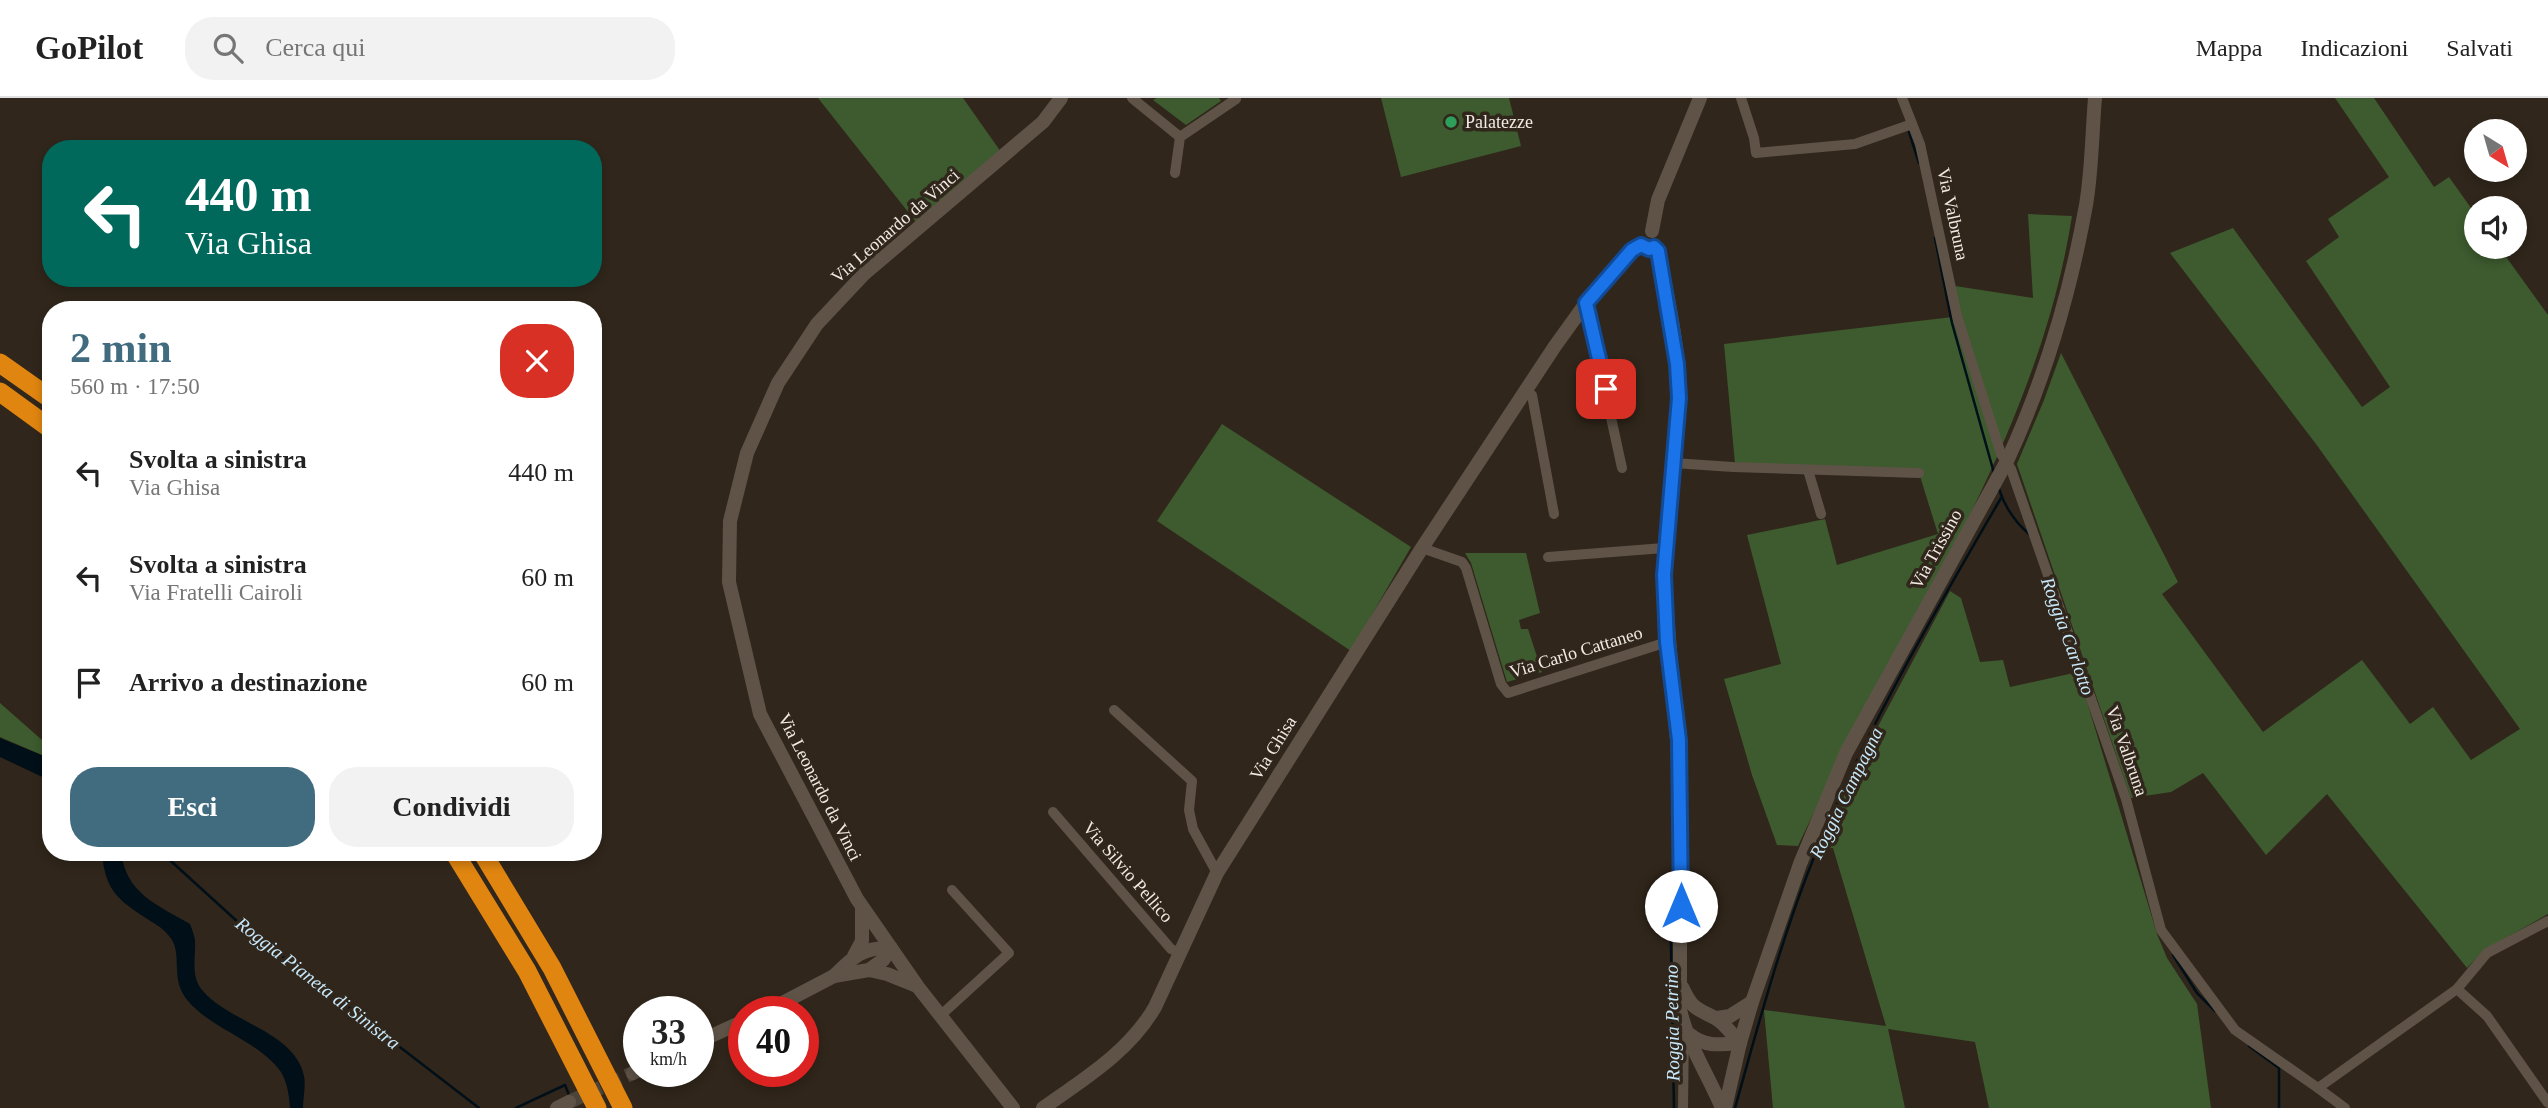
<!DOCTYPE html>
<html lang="it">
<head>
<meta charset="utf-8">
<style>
	body { margin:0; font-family:"Times New Roman",serif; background:#f2f2f2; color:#222; height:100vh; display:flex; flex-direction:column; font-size:26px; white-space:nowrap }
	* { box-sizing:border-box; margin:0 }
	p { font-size:23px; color:#767676 }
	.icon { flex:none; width:38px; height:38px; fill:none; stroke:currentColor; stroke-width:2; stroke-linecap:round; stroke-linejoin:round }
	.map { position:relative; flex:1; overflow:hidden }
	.details { position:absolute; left:42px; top:203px; width:560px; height:560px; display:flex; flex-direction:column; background:#fff; border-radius:28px; box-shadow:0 4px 10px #0003 }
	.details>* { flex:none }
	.guide { position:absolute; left:42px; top:42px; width:560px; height:147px; border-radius:28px; box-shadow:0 4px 10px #0003; background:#00695c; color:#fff; overflow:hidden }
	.needle { width:46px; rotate:143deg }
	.fabs { position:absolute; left:2464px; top:21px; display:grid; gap:14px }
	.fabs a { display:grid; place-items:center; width:63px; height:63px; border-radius:50%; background:#fff; box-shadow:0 4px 10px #0003; font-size:35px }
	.speed { position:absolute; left:623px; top:898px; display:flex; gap:14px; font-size:35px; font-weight:700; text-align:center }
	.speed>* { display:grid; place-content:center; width:91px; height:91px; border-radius:50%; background:#fff; box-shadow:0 4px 10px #0003; line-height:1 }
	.speed small { font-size:18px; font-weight:400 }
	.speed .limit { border:10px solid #d22; background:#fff; color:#111 }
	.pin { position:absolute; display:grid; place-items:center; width:60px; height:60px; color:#fff; margin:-30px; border-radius:14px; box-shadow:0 4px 10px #0006 }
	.me { position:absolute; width:77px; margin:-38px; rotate:0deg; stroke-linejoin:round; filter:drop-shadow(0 0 5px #0008) }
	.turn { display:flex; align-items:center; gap:24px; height:147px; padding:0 28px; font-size:32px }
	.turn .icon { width:91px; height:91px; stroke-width:2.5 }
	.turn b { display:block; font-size:49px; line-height:60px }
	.round { display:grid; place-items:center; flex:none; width:74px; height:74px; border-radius:28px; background:#f2f2f2 }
	.headline { display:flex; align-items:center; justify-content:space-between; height:119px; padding:0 28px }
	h1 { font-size:42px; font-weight:700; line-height:52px; color:#416b7f }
	.primary-button { display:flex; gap:14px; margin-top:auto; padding:14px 28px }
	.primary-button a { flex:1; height:80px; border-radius:28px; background:#416b7f; color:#fff; font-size:28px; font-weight:700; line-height:80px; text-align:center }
	.primary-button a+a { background:#f2f2f2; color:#222 }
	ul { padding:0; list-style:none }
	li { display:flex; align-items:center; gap:21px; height:105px; padding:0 28px }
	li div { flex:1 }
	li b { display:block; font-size:26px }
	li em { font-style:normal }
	header { display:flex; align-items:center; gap:42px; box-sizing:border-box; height:98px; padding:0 35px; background:#fff; border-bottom:2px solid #e0e0e0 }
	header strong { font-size:33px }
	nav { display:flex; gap:38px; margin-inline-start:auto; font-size:24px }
	.search { width:490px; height:63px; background:#f2f2f2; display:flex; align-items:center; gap:18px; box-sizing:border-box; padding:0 24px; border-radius:28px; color:#767676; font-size:26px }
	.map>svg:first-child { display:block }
	.green { fill:#3d5b2f }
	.water { fill:#000f18 }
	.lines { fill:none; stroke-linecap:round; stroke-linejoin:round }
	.stream { stroke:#000f18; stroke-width:2.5 }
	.secondary-tunnel { stroke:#4d4439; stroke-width:14; stroke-dasharray:14 7; stroke-linecap:butt }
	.street { stroke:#5f5347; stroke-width:10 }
	.secondary { stroke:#5f5347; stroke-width:14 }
	.highway { stroke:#e08510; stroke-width:19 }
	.route-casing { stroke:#114b97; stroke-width:18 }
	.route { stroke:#1a73e8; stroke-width:12 }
	.leisure-dot { fill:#2e9e5b; stroke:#30261b; stroke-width:2.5 }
	.labels { text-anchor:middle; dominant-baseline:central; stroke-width:7; stroke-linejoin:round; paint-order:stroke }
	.poi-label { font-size:18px; fill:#f2ebe4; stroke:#30261b; text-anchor:start }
	.street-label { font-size:18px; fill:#f2ebe4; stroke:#30261b }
	.water-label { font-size:19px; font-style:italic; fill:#c8e9fc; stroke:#30261b }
</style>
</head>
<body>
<header>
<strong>GoPilot</strong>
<div class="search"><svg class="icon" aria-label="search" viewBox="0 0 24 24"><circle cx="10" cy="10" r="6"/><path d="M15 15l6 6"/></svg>Cerca qui</div>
<nav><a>Mappa</a><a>Indicazioni</a><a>Salvati</a></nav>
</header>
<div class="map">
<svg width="2548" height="1010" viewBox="0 0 2548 1010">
	<rect width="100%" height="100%" fill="#30261b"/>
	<g class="green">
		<path d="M818 0H963L1001 54 916 124Z"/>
		<path d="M1157 0H1219L1221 3 1186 27 1153 2Z"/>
		<path d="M1381 0H1509L1521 48 1401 79Z"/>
		<path d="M2335 0H2374L2434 89 2449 79 2476 117V149H2499L2548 217V816L2484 852 2467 870 2327 696 2266 757 2203 675 2171 694 2131 700 2017 366 2044 302 2061 255 2178 484 2162 496 2263 634 2362 562 2410 626 2433 609 2471 662 2520 631 2316 346 2170 155 2233 130 2362 309 2390 289 2306 163 2339 139 2328 121 2389 79Z"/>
		<path d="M2028 116 2072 118C2036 348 1894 541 1798 748L1777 747 1752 677 1724 581 1781 566 1747 437 1825 421 1837 467 1938 436 1919 375 1735 366 1724 246 1961 218 1955 188 2033 200Z"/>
		<path d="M1222 326 1411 449 1351 553 1157 423Z"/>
		<path d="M1465 455H1526L1540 515 1519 522 1521 531H1528L1542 574 1507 584 1471 465Z"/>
		<path d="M1950 493 1961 500 1980 564 2003 562 2010 589 2078 574 2157 836 2167 860 2197 906 2211 1010H1989L1975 944 1888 931 1905 1010H1773L1764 912 1886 928 1833 750 1820 751 1858 666Z"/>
		<path d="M0 605 51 650 49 660 0 639Z"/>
	</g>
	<g class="water">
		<path d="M0 640 51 661V683L0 659Z"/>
		<path d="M102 754H121C126 796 158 807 190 826 192 831 194 837 195 842 196 859 190 879 203 893 229 924 295 934 304 978 306 987 303 1000 303 1010H290C289 996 287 981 278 970 254 941 212 931 188 903 170 882 182 859 172 842 167 834 159 828 152 824 120 803 105 795 102 754Z"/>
	</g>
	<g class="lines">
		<g class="stream">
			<path d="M1909 34 1919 65"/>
			<path d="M1935 140 1952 225 1994 375"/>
			<path d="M1999 391C2005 410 2015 424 2030 437"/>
			<path d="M161 754 239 825 479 1010"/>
			<path d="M1670 797 1674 1010"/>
			<path d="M2173 857 2197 895 2215 913"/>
			<path d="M2249 948 2279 970V1010"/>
			<path d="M516 1010 565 987 569 997"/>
			<path d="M1735 1010C1757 931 1778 853 1807 777 1857 647 1931 520 2001 400"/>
		</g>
		<path class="secondary-tunnel" d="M569 1004 633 975"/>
		<g class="street">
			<path d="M1132 0 1180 39"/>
			<path d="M1741 0 1754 40 1756 55 1855 46 1912 26"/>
			<path d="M1902 0 1920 46 1957 218 2001 356 2011 371 2126 701 2161 832 2235 932 2318 990 2457 891 2487 855 2548 823"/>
			<path d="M1175 75 1180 39 1236 1"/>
			<path d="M1586 205 1622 370"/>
			<path d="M1525 293 1532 297 1554 416"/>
			<path d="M1673 365 1733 369 1919 375"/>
			<path d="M1808 372 1821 416"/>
			<path d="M1422 450 1462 464 1466 470 1501 586 1508 595 1667 544"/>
			<path d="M1548 459 1664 450"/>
			<path d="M1114 612 1192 683 1189 712 1193 731 1217 775"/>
			<path d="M1053 714 1171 851 1180 855"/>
			<path d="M2457 891 2487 918 2548 1005"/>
			<path d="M940 918 1009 855 952 792"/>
			<path d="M2318 990 2345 1010"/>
			<path d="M1683 1010 1684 933"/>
		</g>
		<g class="secondary">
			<path d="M1652 133 1658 102 1700 0"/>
			<path d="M1654 149 1658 153C1668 201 1680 252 1679 301 1678 360 1664 418 1664 477L1680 680V911C1687 945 1708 977 1722 1010"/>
			<path d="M854 858 862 843V810"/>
			<path d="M869 872 887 876 917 888"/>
			<path d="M834 878C853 859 862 849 891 850"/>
			<path d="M1682 889C1692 911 1696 910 1715 920 1725 925 1732 937 1740 945"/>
			<path d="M765 914 834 878 869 872 883 862 891 850"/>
			<path d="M1717 920 1730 918 1752 904"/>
			<path d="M1689 936C1705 949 1719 947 1740 945"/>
			<path d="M698 944 744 923"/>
			<path d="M633 975 639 972"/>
			<path d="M557 1010 569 1004"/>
			<path d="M1013 1010 918 889 857 801 760 616 729 484 730 423 747 355 778 285 817 226 864 176 1043 24 1061 0"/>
			<path d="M1043 1010C1084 981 1129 954 1155 909L1217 775 1422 450 1555 248 1586 205 1632 152 1641 147"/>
			<path d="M1725 1010 1740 945 1752 904 1800 766 1846 655 2007 363C2045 281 2070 196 2086 107 2092 72 2092 35 2095 0"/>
		</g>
		<g class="highway">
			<path d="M0 265 51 301"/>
			<path d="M0 294 51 331"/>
			<path d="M454 754 527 873 597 1010"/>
			<path d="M482 754 552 870 623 1010"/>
		</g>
	</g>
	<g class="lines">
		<defs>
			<path id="route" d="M1606 291 1586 205 1632 152 1641 147 1649 151 1654 149 1658 153 1677 266 1679 300 1664 477 1667 544 1679 642 1681 808"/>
		</defs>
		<use href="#route" class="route-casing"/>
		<use href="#route" class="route"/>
	</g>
	<circle class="leisure-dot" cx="1451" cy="24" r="7"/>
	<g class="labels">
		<g class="poi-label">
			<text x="1465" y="24">Palatezze</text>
		</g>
		<g class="street-label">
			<text transform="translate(1953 116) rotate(78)">Via Valbruna</text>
			<text transform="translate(895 128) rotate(-41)">Via Leonardo da Vinci</text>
			<text transform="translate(1936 451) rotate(-61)">Via Trissino</text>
			<text transform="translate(1576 554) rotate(-17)">Via Carlo Cattaneo</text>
			<text transform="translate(1273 650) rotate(-58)">Via Ghisa</text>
			<text transform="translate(2127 653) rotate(71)">Via Valbruna</text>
			<text transform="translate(820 689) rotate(63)">Via Leonardo da Vinci</text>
			<text transform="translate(1128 774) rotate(49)">Via Silvio Pellico</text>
		</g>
		<g class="water-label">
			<text transform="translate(2068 538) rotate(70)">Roggia Carlotto</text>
			<text transform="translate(1846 695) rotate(-64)">Roggia Campagna</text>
			<text transform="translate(318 885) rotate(38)">Roggia Pianeta di Sinistra</text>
			<text transform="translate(1672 925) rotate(-91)">Roggia Petrino</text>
		</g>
	</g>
</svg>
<div class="fabs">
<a><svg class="needle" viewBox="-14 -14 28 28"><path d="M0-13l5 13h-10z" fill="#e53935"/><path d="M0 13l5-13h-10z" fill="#767676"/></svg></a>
<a><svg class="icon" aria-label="sound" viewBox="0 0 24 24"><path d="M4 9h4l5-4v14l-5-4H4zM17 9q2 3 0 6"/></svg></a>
</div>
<div class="speed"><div>33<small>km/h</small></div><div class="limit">40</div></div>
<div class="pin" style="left:1606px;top:291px;background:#d93025"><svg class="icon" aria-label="arrive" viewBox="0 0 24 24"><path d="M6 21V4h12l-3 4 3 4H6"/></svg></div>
<svg class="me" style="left:1681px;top:808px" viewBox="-20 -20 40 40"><circle r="19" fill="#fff"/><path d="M0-13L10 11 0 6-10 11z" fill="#1a73e8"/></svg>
<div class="guide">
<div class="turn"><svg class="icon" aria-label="left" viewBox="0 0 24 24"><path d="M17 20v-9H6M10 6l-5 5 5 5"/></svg><div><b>440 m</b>Via Ghisa</div></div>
</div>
<section class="details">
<div class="headline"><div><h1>2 min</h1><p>560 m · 17:50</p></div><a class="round" style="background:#d93025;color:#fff"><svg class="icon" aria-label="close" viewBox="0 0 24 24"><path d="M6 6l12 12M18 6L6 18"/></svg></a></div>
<ul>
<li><svg class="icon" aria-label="left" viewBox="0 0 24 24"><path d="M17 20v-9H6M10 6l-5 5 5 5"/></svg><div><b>Svolta a sinistra</b><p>Via Ghisa</p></div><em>440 m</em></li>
<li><svg class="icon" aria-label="left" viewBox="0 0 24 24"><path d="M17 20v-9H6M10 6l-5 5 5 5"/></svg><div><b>Svolta a sinistra</b><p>Via Fratelli Cairoli</p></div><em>60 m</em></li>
<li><svg class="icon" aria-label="arrive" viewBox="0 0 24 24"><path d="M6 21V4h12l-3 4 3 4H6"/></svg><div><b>Arrivo a destinazione</b></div><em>60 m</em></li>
</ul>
<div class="primary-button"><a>Esci</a><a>Condividi</a></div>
</section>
</div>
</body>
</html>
